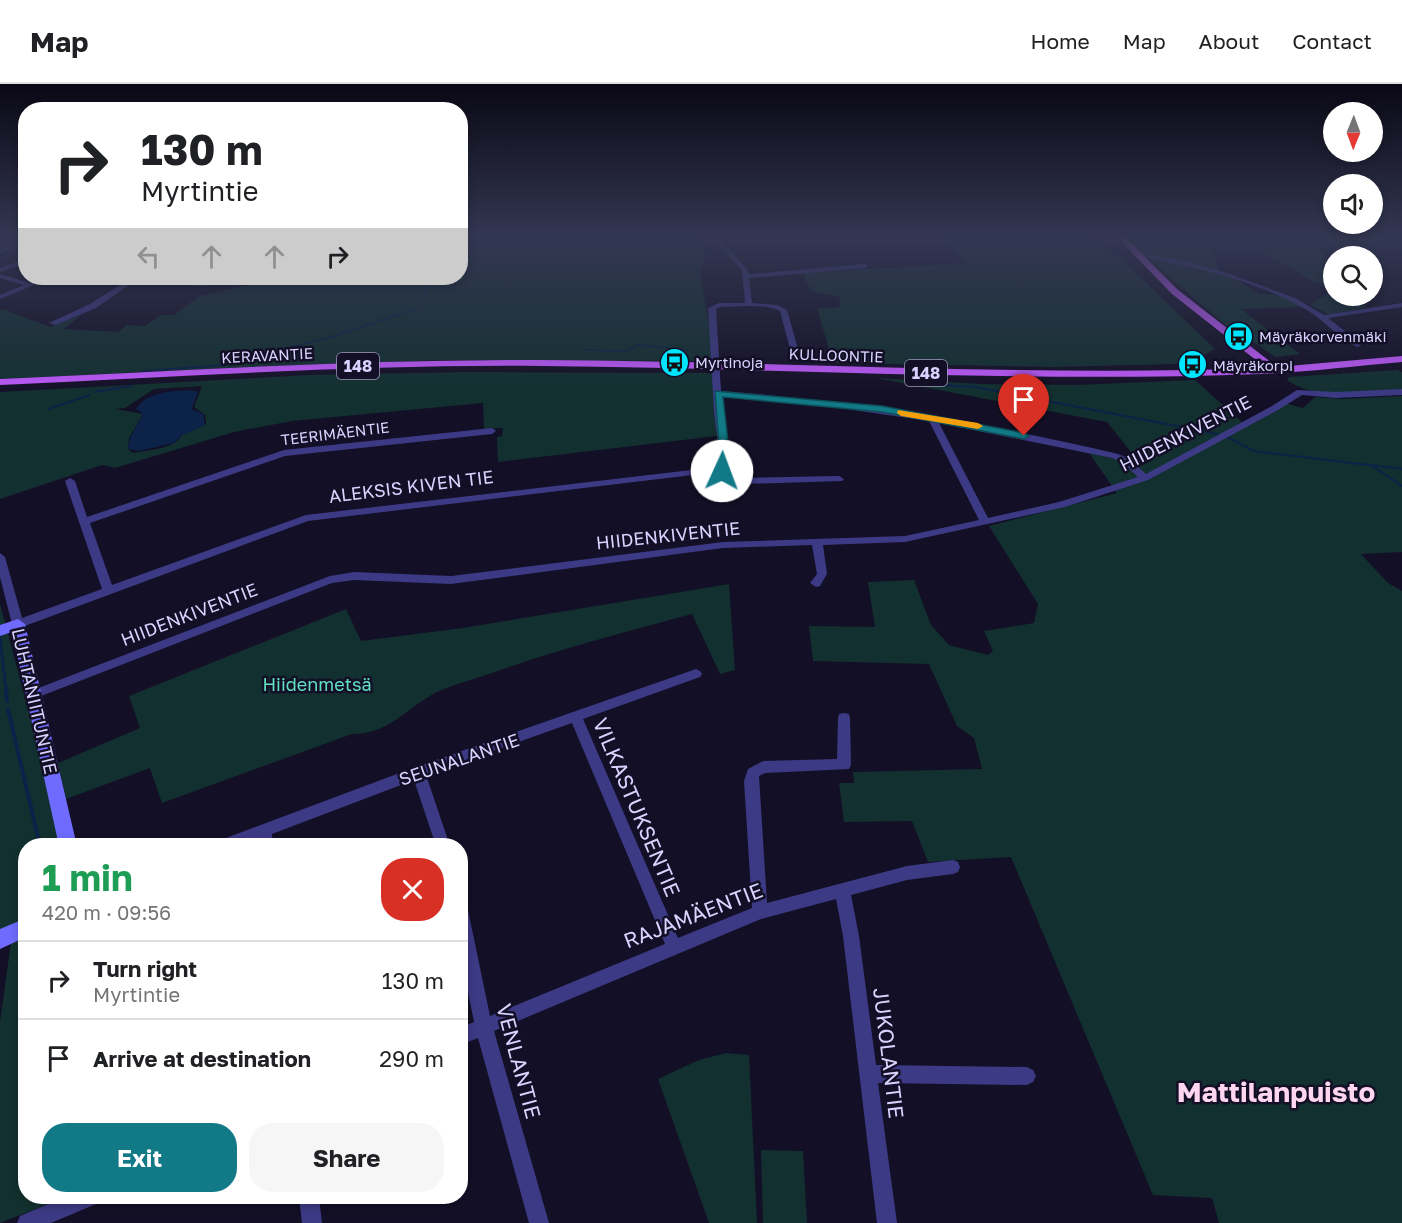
<!DOCTYPE html>
<html lang="en">
<head>
<meta charset="utf-8">
<style>
	body { margin:0; font-family:"Golos Text",sans-serif; background:#f6f6f6; color:#202124; height:100vh; display:flex; flex-direction:column; font-size:22px; white-space:nowrap }
	* { box-sizing:border-box; margin:0 }
	p { font-size:20px; color:#757577 }
	.icon { flex:none; width:33px; height:33px; fill:none; stroke:currentColor; stroke-width:2; stroke-linecap:round; stroke-linejoin:round }
	.map { position:relative; flex:1; overflow:hidden }
	.drawer { position:absolute; left:18px; top:754px; width:450px; height:366px; display:flex; flex-direction:column; background:#fff; border-radius:24px; box-shadow:0 3px 9px #0003 }
	.drawer>* { flex:none }
	.top-card { position:absolute; left:18px; top:18px; width:450px; height:183px; border-radius:24px; box-shadow:0 3px 9px #0003; background:#fff; color:#202124; overflow:hidden }
	.needle { width:39px; rotate:181deg }
	.buttons { position:absolute; left:1323px; top:18px; display:grid; gap:12px }
	.buttons a { display:grid; place-items:center; width:60px; height:60px; border-radius:50%; background:#fff; box-shadow:0 3px 9px #0003; font-size:30px }
	.pin { position:absolute; display:grid; place-items:center; width:51px; height:51px; color:#fff; margin:-62px -26px; border-radius:50% 50% 50% 0; rotate:-45deg; box-shadow:0 0 6px #0007 }
	.pin .icon { rotate:45deg }
	.me { position:absolute; width:66px; margin:-33px; rotate:2deg; stroke-linejoin:round; filter:drop-shadow(0 0 4px #0008) }
	.turn { display:flex; align-items:center; gap:21px; height:126px; padding:0 24px; font-size:27px }
	.turn .icon { width:78px; height:78px; stroke-width:2.5 }
	.turn b { display:block; font-size:42px; line-height:51px }
	.lanes { display:flex; align-items:center; height:57px; padding:0 24px; background:#0003; justify-content:center; gap:30px; direction:ltr }
	.lanes .off { opacity:.35 }
	.round { display:grid; place-items:center; flex:none; width:63px; height:63px; border-radius:24px; background:#f6f6f6 }
	.summary { display:flex; align-items:center; justify-content:space-between; height:102px; padding:0 24px }
	h1 { font-size:36px; font-weight:700; line-height:45px; color:#1e9e55 }
	.primary-button { display:flex; gap:12px; margin-top:auto; padding:12px 24px }
	.primary-button a { flex:1; height:69px; border-radius:24px; background:#127987; color:#fff; font-size:24px; font-weight:700; line-height:69px; text-align:center }
	.primary-button a+a { background:#f6f6f6; color:#202124 }
	ul { padding:0; list-style:none }
	li { display:flex; align-items:center; gap:18px; height:78px; padding:0 24px; border-top:2px solid #e0e0e0 }
	li div { flex:1 }
	li b { display:block; font-size:22px }
	li em { font-style:normal }
	header { display:flex; align-items:center; gap:36px; box-sizing:border-box; height:84px; padding:0 30px; background:#fff; border-bottom:2px solid #e0e0e0 }
	header strong { font-size:28px }
	nav { display:flex; gap:33px; margin-inline-start:auto; font-size:21px }
	.map>svg:first-child { display:block }
	.green { fill:#12302f; fill-rule:evenodd }
	.water { fill:#0c2248 }
	.lines { fill:none; stroke-linecap:round; stroke-linejoin:round }
	.stream-far3 { stroke:#0c2248; stroke-width:1.5 }
	.stream-far2 { stroke:#0c2248; stroke-width:2 }
	.stream-far1 { stroke:#0c2248; stroke-width:3 }
	.stream { stroke:#0c2248; stroke-width:4 }
	.street { fill:#3d3a85; fill-rule:evenodd }
	.secondary { fill:#6f6bff; fill-rule:evenodd }
	.primary { fill:#c25bff; fill-rule:evenodd }
	.route { fill:#127987; stroke:#0c4f58; stroke-width:1.5 }
	.slow { fill:#f59e0b }
	.labels { text-anchor:middle; dominant-baseline:central; stroke-width:5; stroke-linejoin:round; paint-order:stroke }
	.far-poi-label { font-size:15px; fill:#d9d4ff; stroke:#130f26; text-anchor:start }
	.far-street-label { font-size:15px; fill:#d9d4ff; stroke:#130f26 }
	.shield { fill:#130f26; stroke:#9e99be; stroke-width:1.5 }
	.shield-label { font-size:16px; font-weight:bold; fill:#d9d4ff }
	.street-label { font-size:18px; fill:#d9d4ff; stroke:#130f26 }
	.park-label { font-size:18px; fill:#5fe0c0; stroke:#130f26 }
	.near-street-label { font-size:21px; fill:#d9d4ff; stroke:#130f26 }
	.near-district-label { font-size:28px; font-weight:bold; fill:#ffd6f0; stroke:#130f26 }
</style>
</head>
<body>
<header>
<strong>Map</strong>
<nav><a>Home</a><a>Map</a><a>About</a><a>Contact</a></nav>
</header>
<div class="map">
<svg width="1402" height="1139" viewBox="0 0 1402 1139">
	<rect width="100%" height="100%" fill="#130f26"/>
	<g class="green">
		<path d="M475 154H693L706 171 700 188 715 275 711 277 443 276 273 282 0 295V226L3 225 50 243 78 232H80L64 245 118 248 127 241 145 242 161 231H174L200 212 277 194H377L375 200 379 194H460L461 158Z"/>
		<path d="M942 154H1085L1121 175 1215 265 1192 278 1175 280 1054 283 833 279 817 224 839 223 840 213 811 207 803 189 969 179Z"/>
		<path d="M1131 154H1402V165L1389 163H1318L1333 183 1334 212H1357L1367 224 1328 230 1310 221 1331 207 1259 167 1212 168 1219 186 1230 191 1258 210 1279 211 1303 223 1241 225 1300 270 1275 273 1244 251 1235 249 1139 167Z"/>
		<path d="M1397 286 1402 288V305C1367 307 1317 318 1287 296L1289 293Z"/>
		<path d="M467 288 713 289 717 352 498 378 497 353 502 352 503 344 484 345 483 319 292 337 234 348 115 384 102 381 0 415V308L309 291ZM202 302 194 323 205 331 206 340 182 351C176 365 146 366 133 369L128 365 129 354 143 330 115 325 125 324 154 305Z"/>
		<path d="M876 294 983 300 1075 301 1195 296 1244 340 1284 319 1303 324 1315 313 1341 315 1402 312V468L1361 470 1388 499 1402 507V1139H1219L1212 1114 1153 1111 1011 773 928 778 912 737 844 738 839 699H854L853 688 982 685 974 654 957 642 929 580 813 577 809 542 875 543 868 498 914 496 931 541 949 561 988 571 993 567 984 547 1034 539 1038 520 989 442 1117 409 1089 369 1116 375 1135 373 1107 338Z"/>
		<path d="M729 500 735 586 720 590 692 530C626 548 559 565 495 588 475 595 454 600 435 609 404 626 389 650 352 650L162 719 150 684 66 715 58 679 140 644 129 612 346 525 361 557 463 544Z"/>
		<path d="M0 520 32 640 60 762H26V1113H66L0 1139V938L11 858 0 846Z"/>
		<path d="M726 969 749 971 757 1139H709L658 995 699 976Z"/>
		<path d="M761 1066 803 1067 807 1139H763Z"/>
	</g>
	<path class="water" d="M198 307 192 325 203 330 205 341 181 352 174 359 139 367 128 365 130 354 142 332V329L136 325C146 307 179 305 198 307Z"/>
	<g class="lines">
		<g class="stream-far3">
			<path d="M751 154H769"/>
			<path d="M460 181 464 179 471 157 501 154"/>
			<path d="M417 223 429 201 441 194"/>
			<path d="M584 266 626 267 639 261 687 266"/>
			<path d="M258 271 335 252 414 225"/>
		</g>
		<g class="stream-far2">
			<path d="M142 287 226 281 263 270"/>
			<path d="M907 293 944 301 975 303 1218 350"/>
			<path d="M95 308 131 302"/>
			<path d="M48 325 90 311"/>
			<path d="M1227 353 1254 367 1402 385"/>
			<path d="M1371 381 1402 402"/>
		</g>
		<path class="stream-far1" d="M0 553 6 606"/>
		<g class="stream">
			<path d="M6 604 7 617"/>
			<path d="M8 625 40 762"/>
		</g>
		<g class="street">
			<path d="M712 154H718L747 185 749 190 865 180 868 182 865 184 749 194 752 219 777 221 787 226 800 272 796 274 792 272 780 227C763 219 738 223 720 223L716 225 721 307C855 317 987 339 1118 370L1128 374 1146 390 1272 322 1297 306 1336 308 1402 305V311L1336 314 1302 311 1278 326 1148 396 1065 423 905 458 823 461 827 490 820 502 816 503 810 499 817 490 812 461 723 464 451 500 354 496 332 499 36 614H28L26 611 28 608 330 492 354 488 451 492 723 458 905 452 979 436 929 337 819 321 721 312 730 376 726 385 729 391 743 394 839 392 844 395 842 397 743 400 722 395 718 388 308 437 22 543 18 544 12 540 0 493V469L5 473 22 534 102 505 65 397 70 394 75 397 87 433 284 366 492 344 496 347 492 350 285 372 90 439 112 501 306 431 717 383 720 376 714 328 708 224 719 219H745L742 186ZM939 339 1112 374 1122 378 1138 393 1059 418 988 434Z"/>
			<path d="M9 162 11 163V165L0 169V165Z"/>
			<path d="M1136 169 1176 175 1227 189 1295 214 1324 231 1402 219V223L1328 234 1360 259 1361 261 1357 263C1338 255 1324 235 1305 225 1253 195 1192 182 1134 172L1133 171Z"/>
			<path d="M26 175V179L0 188V184Z"/>
			<path d="M0 190 33 200 34 201 0 215V211L24 201 0 194Z"/>
			<path d="M131 194 205 198 208 200 205 202 133 198 96 224 56 241 49 239 90 220Z"/>
			<path d="M696 585 700 587 702 590 700 593 583 635 678 854 752 824 744 697 748 685 763 677 837 675 838 634 839 630 844 629 849 630 850 634 851 681 849 685 765 689 759 692 767 819 907 782 953 776 958 778 960 783 958 788 953 790 907 796 851 811 859 852 876 981 1027 983 1033 986 1036 992 1033 998 1027 1001 878 999 897 1139H877L843 852 836 815 761 835 494 947 549 1139H529L478 954 460 961V944L474 938 460 868V819L466 821 468 826 490 932 665 860 572 639 426 691 450 762H436L414 696 272 750 273 762H259L258 755 241 762H216L218 757 413 684Z"/>
			<path d="M65 1113H99L96 1120 51 1139H17L20 1132Z"/>
			<path d="M299 1113H319L322 1139H302Z"/>
		</g>
		<g class="secondary">
			<path d="M18 535 25 540 77 762H59L12 548 0 552V541Z"/>
			<path d="M26 834V853L0 865V845Z"/>
		</g>
		<path class="primary" d="M1118 154H1126L1178 206 1277 283 1402 272V278C1355 282 1308 288 1262 290 1022 299 782 284 543 282 362 280 181 293 0 301V295C180 287 360 275 541 276 782 277 1024 293 1266 284L1172 210Z"/>
	</g>
	<linearGradient id="sky" x2="0" y2="1"><stop stop-color="#0a0815"/><stop offset="0.49" stop-color="#333752"/><stop offset="1" stop-color="#333752" stop-opacity="0"/></linearGradient>
	<rect width="1402" height="313" fill="url(#sky)"/>
	<path class="route" d="M715 307 882 322 1024 349 1029 352 1024 355 882 328 723 313 730 376 727 387 722 391 717 387 720 376Z"/>
	<path class="slow" d="M898 326 978 339 983 342 978 345 901 332 897 329Z"/>
	<defs>
		<symbol id="bus-disc" viewBox="-11 -11 22 22"><circle r="9.5" fill="#00e5ff" stroke="#130f26"/><path d="M-5-6H5V4H4V6H2V4H-2V6H-4V4H-5ZM-3.5-4V0h7V-4ZM-3.5 1.2v1.5H-2V1.2ZM2 1.2v1.5H3.5V1.2Z" fill="#111"/></symbol>
	</defs>
	<g fill-rule="evenodd">
		<use href="#bus-disc" x="1222" y="236" width="33" height="33"/>
		<use href="#bus-disc" x="658" y="262" width="33" height="33"/>
		<use href="#bus-disc" x="1176" y="264" width="33" height="33"/>
	</g>
	<g class="labels">
		<g class="far-poi-label">
			<text x="1259" y="252">Mäyräkorvenmäki</text>
			<text x="695" y="278">Myrtinoja</text>
			<text x="1213" y="281">Mäyräkorpi</text>
		</g>
		<g class="far-street-label">
			<text transform="translate(267 271) rotate(-3)">KERAVANTIE</text>
			<text transform="translate(836 271) rotate(2)">KULLOONTIE</text>
			<text transform="translate(335 349) rotate(-7)">TEERIMÄENTIE</text>
		</g>
		<g class="shield">
			<rect x="337" y="269" width="42" height="26" rx="4.5"/>
			<rect x="905" y="276" width="42" height="26" rx="4.5"/>
		</g>
		<g class="shield-label">
			<text x="358" y="282">148</text>
			<text x="926" y="289">148</text>
		</g>
		<g class="street-label">
			<text transform="translate(1185 349) rotate(-27)">HIIDENKIVENTIE</text>
			<text transform="translate(411 402) rotate(-7)">ALEKSIS KIVEN TIE</text>
			<text transform="translate(668 451) rotate(-6)">HIIDENKIVENTIE</text>
			<text transform="translate(189 530) rotate(-21)">HIIDENKIVENTIE</text>
			<text transform="translate(35 617) rotate(77)">LUHTANIITUNTIE</text>
			<text transform="translate(459 675) rotate(-19)">SEUNALANTIE</text>
		</g>
		<g class="park-label">
			<text x="317" y="600">Hiidenmetsä</text>
		</g>
		<g class="near-street-label">
			<text transform="translate(637 723) rotate(67)">VILKASTUKSENTIE</text>
			<text transform="translate(693 831) rotate(-21)">RAJAMÄENTIE</text>
			<text transform="translate(889 969) rotate(83)">JUKOLANTIE</text>
			<text transform="translate(519 977) rotate(75)">VENLANTIE</text>
		</g>
		<g class="near-district-label">
			<text x="1276" y="1007">Mattilanpuisto</text>
		</g>
	</g>
</svg>
<div class="buttons">
<a><svg class="needle" viewBox="-14 -14 28 28"><path d="M0-13l5 13h-10z" fill="#e53935"/><path d="M0 13l5-13h-10z" fill="#757577"/></svg></a>
<a><svg class="icon" aria-label="sound" viewBox="0 0 24 24"><path d="M4 9h4l5-4v14l-5-4H4zM17 9q2 3 0 6"/></svg></a>
<a><svg class="icon" aria-label="search" viewBox="0 0 24 24"><circle cx="10" cy="10" r="6"/><path d="M15 15l6 6"/></svg></a>
</div>
<div class="pin" style="left:1024px;top:352px;background:#d93025"><svg class="icon" aria-label="arrive" viewBox="0 0 24 24"><path d="M6 21V4h12l-3 4 3 4H6"/></svg></div>
<svg class="me" style="left:722px;top:387px" viewBox="-20 -20 40 40"><circle r="19" fill="#fff"/><path d="M0-13L10 11 0 6-10 11z" fill="#127987"/></svg>
<div class="top-card">
<div class="turn"><svg class="icon" aria-label="right" viewBox="0 0 24 24"><path d="M7 20v-9h11M14 6l5 5-5 5"/></svg><div><b>130 m</b>Myrtintie</div></div>
<div class="lanes"><svg class="icon off" aria-label="left" viewBox="0 0 24 24"><path d="M17 20v-9H6M10 6l-5 5 5 5"/></svg><svg class="icon off" aria-label="ahead" viewBox="0 0 24 24"><path d="M12 20V5M6 11l6-6 6 6"/></svg><svg class="icon off" aria-label="ahead" viewBox="0 0 24 24"><path d="M12 20V5M6 11l6-6 6 6"/></svg><svg class="icon" aria-label="right" viewBox="0 0 24 24"><path d="M7 20v-9h11M14 6l5 5-5 5"/></svg></div>
</div>
<section class="drawer">
<div class="summary"><div><h1>1 min</h1><p>420 m · 09:56</p></div><a class="round" style="background:#d93025;color:#fff"><svg class="icon" aria-label="close" viewBox="0 0 24 24"><path d="M6 6l12 12M18 6L6 18"/></svg></a></div>
<ul>
<li><svg class="icon" aria-label="right" viewBox="0 0 24 24"><path d="M7 20v-9h11M14 6l5 5-5 5"/></svg><div><b>Turn right</b><p>Myrtintie</p></div><em>130 m</em></li>
<li><svg class="icon" aria-label="arrive" viewBox="0 0 24 24"><path d="M6 21V4h12l-3 4 3 4H6"/></svg><div><b>Arrive at destination</b></div><em>290 m</em></li>
</ul>
<div class="primary-button"><a>Exit</a><a>Share</a></div>
</section>
</div>
</body>
</html>
